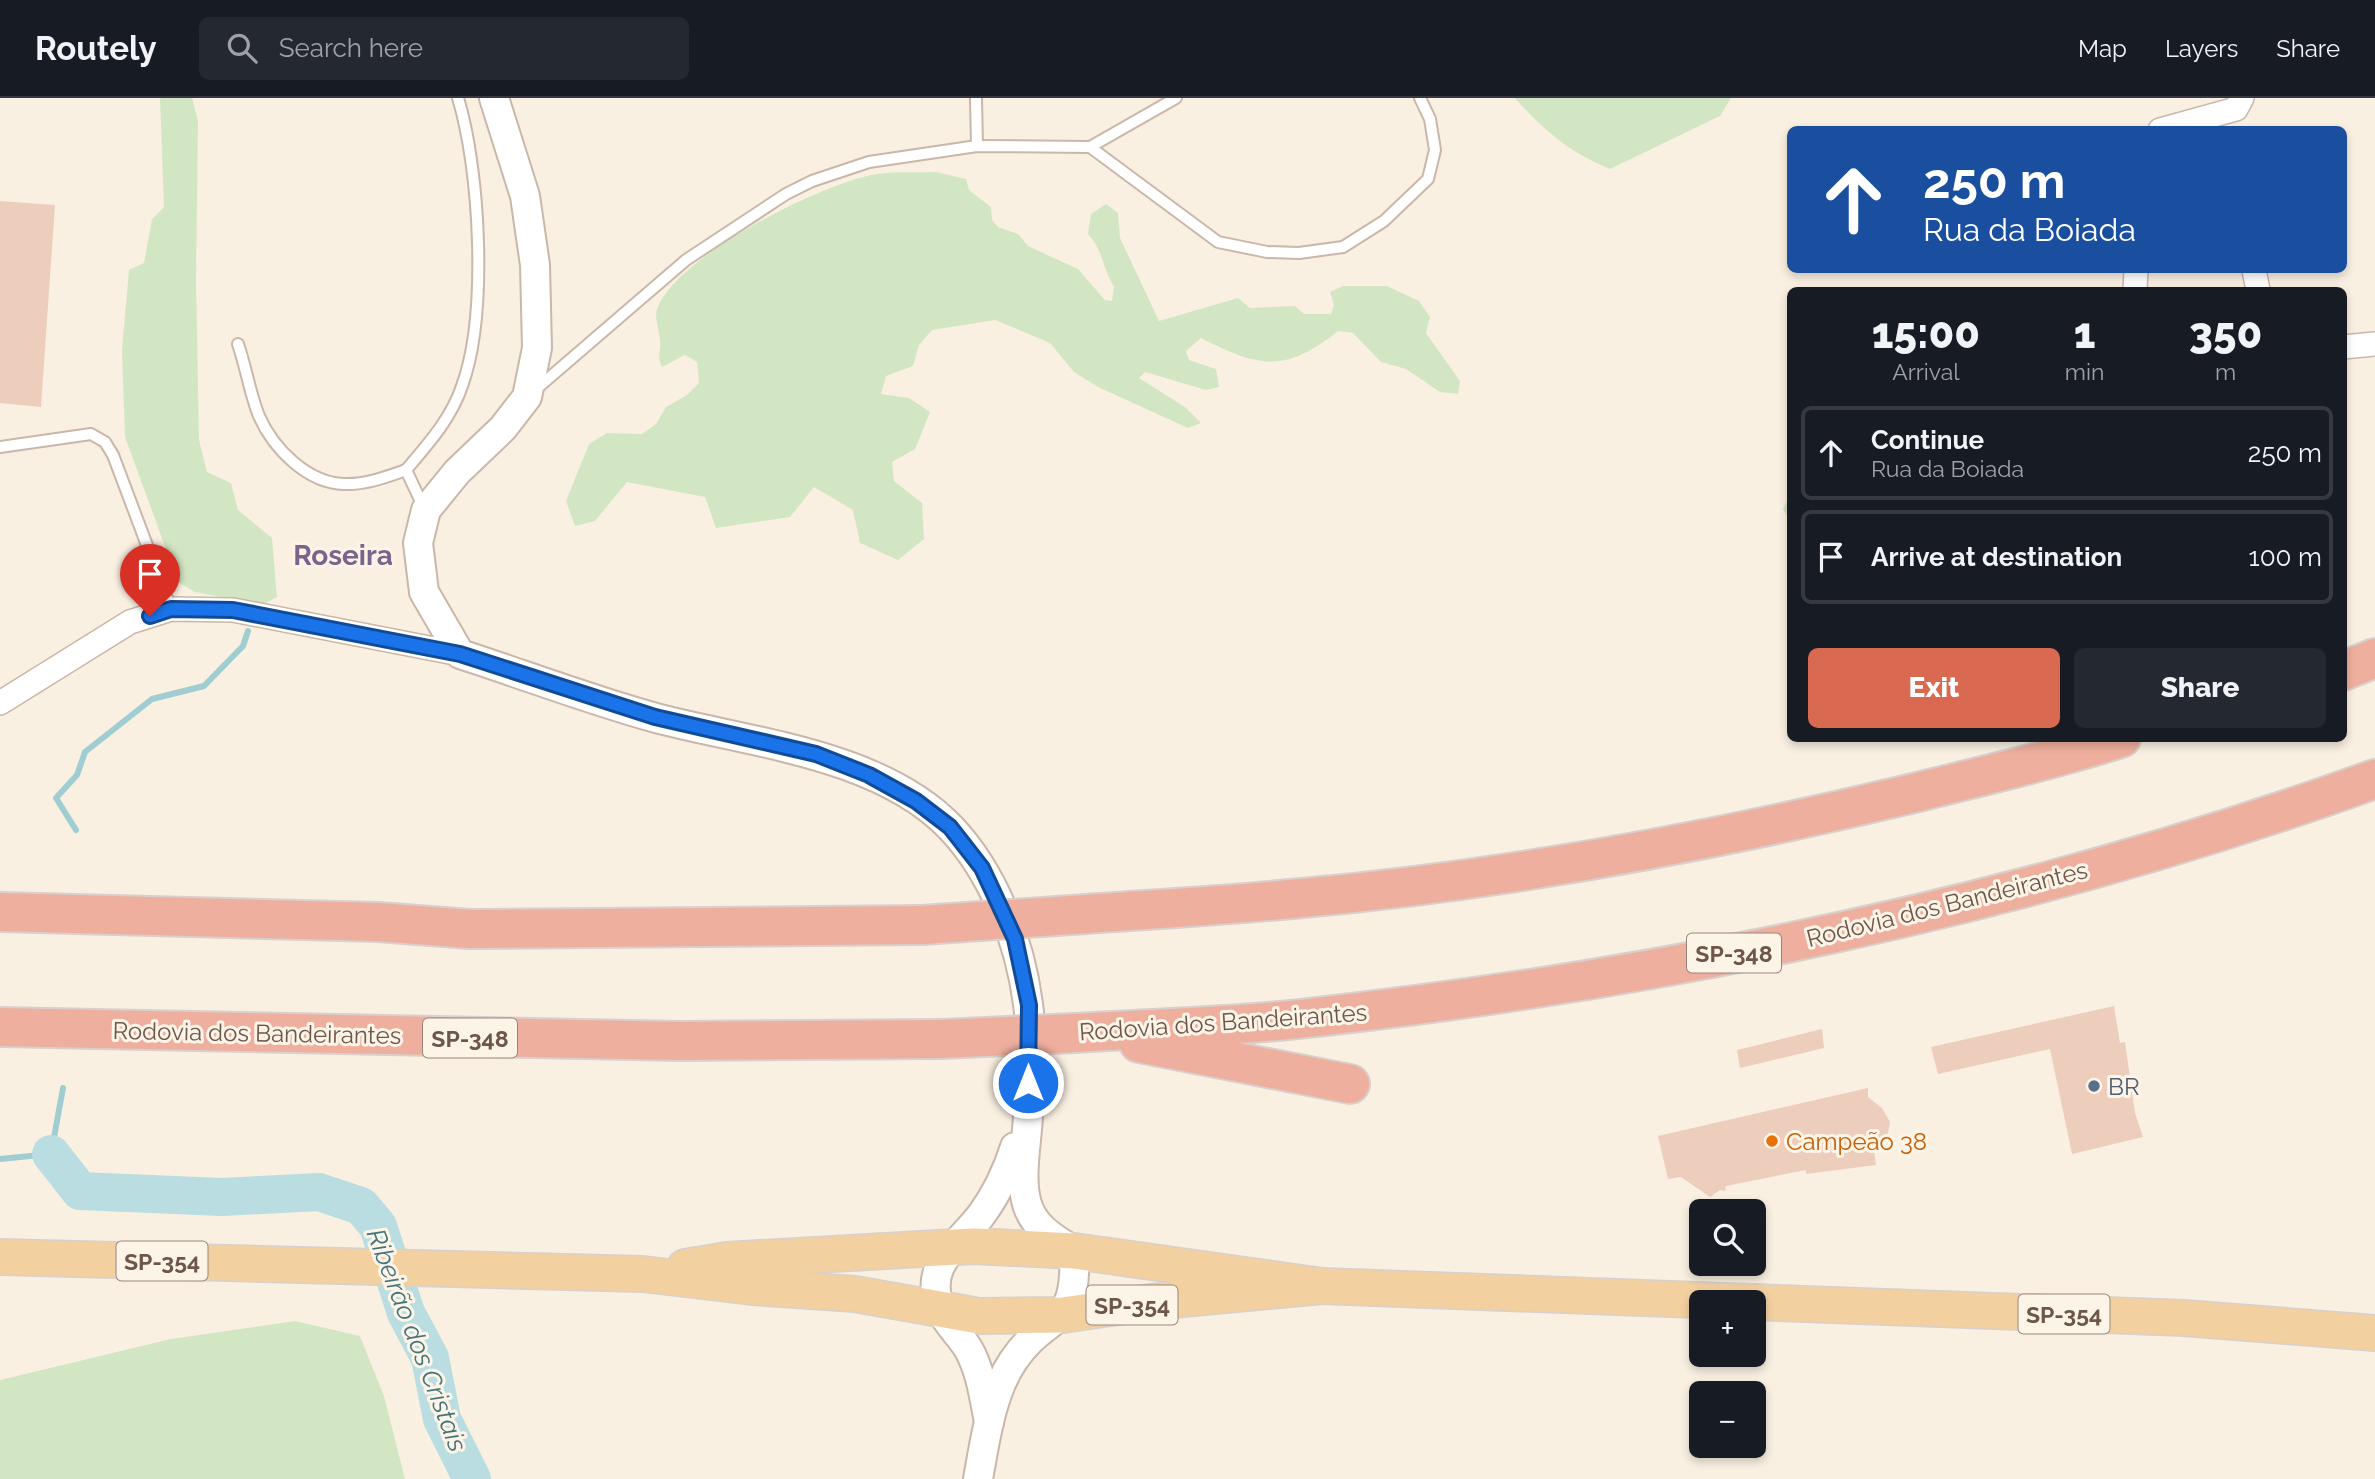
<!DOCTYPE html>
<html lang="en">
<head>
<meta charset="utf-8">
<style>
	body { margin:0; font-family:Raleway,sans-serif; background:#242831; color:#f1f3f6; height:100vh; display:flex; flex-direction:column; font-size:26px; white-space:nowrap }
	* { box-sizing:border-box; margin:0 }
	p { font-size:23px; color:#9ea1a6 }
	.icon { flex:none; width:38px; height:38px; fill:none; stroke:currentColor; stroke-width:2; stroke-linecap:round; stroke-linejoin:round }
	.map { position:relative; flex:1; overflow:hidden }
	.drawer { position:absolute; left:1787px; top:189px; width:560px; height:455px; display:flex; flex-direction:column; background:#171b24; border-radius:10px; box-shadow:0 4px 10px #0003 }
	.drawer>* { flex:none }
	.guide { position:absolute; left:1787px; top:28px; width:560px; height:147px; border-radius:10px; box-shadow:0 4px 10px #0003; background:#1a4fa0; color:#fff; overflow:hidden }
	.tools { position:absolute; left:1689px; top:1101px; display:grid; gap:14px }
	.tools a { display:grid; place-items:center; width:77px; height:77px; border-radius:10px; background:#171b24; box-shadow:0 4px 10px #0003; font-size:35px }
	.pin { position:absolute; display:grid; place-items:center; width:60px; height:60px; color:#fff; margin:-72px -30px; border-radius:50% 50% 50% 0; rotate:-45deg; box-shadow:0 0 7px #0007 }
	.pin .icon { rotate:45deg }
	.me { position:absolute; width:77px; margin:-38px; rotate:0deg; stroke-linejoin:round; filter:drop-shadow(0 0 5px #0008) }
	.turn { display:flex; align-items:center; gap:24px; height:147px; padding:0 21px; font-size:32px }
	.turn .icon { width:91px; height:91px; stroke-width:2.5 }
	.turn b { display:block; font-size:49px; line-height:60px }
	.eta { display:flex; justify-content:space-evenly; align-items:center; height:119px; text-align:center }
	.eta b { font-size:42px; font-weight:800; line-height:49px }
	.button { display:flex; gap:14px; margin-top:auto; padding:14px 21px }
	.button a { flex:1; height:80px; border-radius:10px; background:#da6951; color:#fff; font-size:28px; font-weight:800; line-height:80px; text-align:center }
	.button a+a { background:#242831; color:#f1f3f6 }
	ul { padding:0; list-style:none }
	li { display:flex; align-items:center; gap:21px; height:94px; margin:0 14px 10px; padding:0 7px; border:4px solid #363941; border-radius:10px }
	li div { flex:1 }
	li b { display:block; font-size:26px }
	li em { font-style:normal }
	header { display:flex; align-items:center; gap:42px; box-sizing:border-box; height:98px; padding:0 35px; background:#171b24; border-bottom:2px solid #363941 }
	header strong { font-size:33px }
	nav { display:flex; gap:38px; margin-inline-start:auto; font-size:24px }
	.search { width:490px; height:63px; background:#242831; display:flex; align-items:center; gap:18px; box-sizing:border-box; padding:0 24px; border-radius:10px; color:#9ea1a6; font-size:26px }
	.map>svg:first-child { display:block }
	.green { fill:#d3e6c3 }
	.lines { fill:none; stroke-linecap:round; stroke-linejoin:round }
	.stream { stroke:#a0cdd2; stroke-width:6 }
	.river { stroke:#b9dde1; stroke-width:38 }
	.building { fill:#edcdbc }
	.service-casing { stroke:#c9b7aa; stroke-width:14 }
	.minor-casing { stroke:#c9b7aa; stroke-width:26 }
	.tertiary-casing { stroke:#c9b7aa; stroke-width:32 }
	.primary-casing { stroke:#d7d0cd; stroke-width:38 }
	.motorway-casing { stroke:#d7d0cd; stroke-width:42 }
	.service { stroke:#fff; stroke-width:10 }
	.minor { stroke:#fff; stroke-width:23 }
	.tertiary { stroke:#fff; stroke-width:28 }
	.primary { stroke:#f3d0a0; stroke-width:35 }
	.motorway { stroke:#efaf9e; stroke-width:38 }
	.motorway-bridge-casing { stroke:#d7d0cd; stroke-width:42; stroke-linecap:butt }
	.motorway-bridge { stroke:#efaf9e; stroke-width:38 }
	.route-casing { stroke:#114b97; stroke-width:18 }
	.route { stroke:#1a73e8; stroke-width:12 }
	.service-dot { fill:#5c6f8a; stroke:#fdf4e8; stroke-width:2.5 }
	.food-dot { fill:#e8710a; stroke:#fdf4e8; stroke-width:2.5 }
	.labels { text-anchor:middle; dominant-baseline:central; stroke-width:6; stroke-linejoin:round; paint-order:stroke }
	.shield { fill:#fdf4e8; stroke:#9a857a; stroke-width:2 }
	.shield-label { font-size:23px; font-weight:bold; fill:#6f564b }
	.street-label { font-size:24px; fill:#6f564b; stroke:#fdf4e8 }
	.service-label { font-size:24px; fill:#4e5e75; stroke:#fdf4e8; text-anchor:start }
	.food-label { font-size:24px; fill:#c56008; stroke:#fdf4e8; text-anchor:start }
	.water-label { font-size:26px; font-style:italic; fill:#44747b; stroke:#fdf4e8 }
	.quarter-label { font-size:28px; font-weight:bold; fill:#7c638c; stroke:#fdf4e8 }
</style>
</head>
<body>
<header>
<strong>Routely</strong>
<div class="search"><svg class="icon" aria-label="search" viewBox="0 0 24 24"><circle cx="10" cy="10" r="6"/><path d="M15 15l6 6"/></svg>Search here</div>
<nav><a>Map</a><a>Layers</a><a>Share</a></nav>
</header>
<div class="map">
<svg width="2375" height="1381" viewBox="0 0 2375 1381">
	<rect width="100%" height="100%" fill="#faf0e2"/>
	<g class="green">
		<path d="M160 0H192L198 23 196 181 199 342 207 374 231 385 238 412 272 440 277 499 262 507 195 494 178 484 125 339 122 252 129 172 144 165 152 121 164 109Z"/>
		<path d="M1515 0H1731L1720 18 1610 71C1571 56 1542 31 1515 0Z"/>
		<path d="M936 74 966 81 969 92 991 109 992 122 998 129 1018 136 1028 148 1078 171 1105 202 1112 203 1114 189C1102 169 1103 152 1088 136L1091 116 1106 106 1118 115 1120 140 1159 223 1238 200 1250 210 1295 208 1304 216H1331L1334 207 1330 194 1343 188H1387L1419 203 1430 219 1426 235 1460 283 1458 296 1440 294 1406 271 1381 264 1353 235 1338 233C1285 276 1258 269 1201 240L1186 253 1189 262 1216 271 1219 289 1206 292 1145 274 1139 280 1185 309 1201 325 1188 330 1098 289 1074 274 1050 245 995 222 932 232 919 247 913 268 886 278 881 296 909 300 930 314 915 351 892 364 894 383 922 405 924 441 898 462 860 445 853 412 814 389 790 419 716 430 705 399 627 384 595 423 575 428 566 403 589 346 607 335 642 336 656 326 666 309 687 297 699 285 697 264 685 257 662 269C657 260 661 253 660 243 660 233 654 221 657 211 677 158 816 89 871 77 892 73 915 75 936 74Z"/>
		<path d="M1790 344V417L1787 418 1783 411 1788 402 1787 349Z"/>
		<path d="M295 1223 360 1238 384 1298 405 1381H0V1282L171 1241Z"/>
	</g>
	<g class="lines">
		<g class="stream">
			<path d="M76 732 56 700 77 677 85 654 152 601 204 588 243 548 248 533"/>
			<path d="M0 1061 51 1056 63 990"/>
		</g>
		<path class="river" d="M51 1056 80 1093 222 1099 319 1094 361 1108 378 1128 406 1215 430 1260 442 1321 472 1381"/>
	</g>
	<g class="building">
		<path d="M0 103 55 107 41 309 0 305Z"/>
		<path d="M2114 908 2120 945 2125 944 2135 1015 2143 1039 2072 1056 2050 951 1938 976 1931 949Z"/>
		<path d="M1822 931 1824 950 1740 970 1737 952Z"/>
		<path d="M1868 990V999L1882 1010 1890 1024 1887 1040 1874 1052 1876 1067 1806 1076V1072L1726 1088 1725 1093 1720 1092 1710 1099 1681 1079 1668 1081 1658 1038Z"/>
	</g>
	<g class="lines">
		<defs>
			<g id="service">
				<path d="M976 0 977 48"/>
				<path d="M1090 49 1176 0"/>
				<path d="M238 246C246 269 250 296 259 318 273 350 307 385 344 386 365 387 386 379 406 372"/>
				<path d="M535 292 686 162 786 96 812 83 869 64 977 48 1090 49 1218 144 1267 154 1299 155 1343 149 1384 123 1428 81 1435 52 1430 21 1420 0"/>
				<path d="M0 349 91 336 105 344 113 357 171 511"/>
				<path d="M424 410 406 372C428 346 451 321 462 288 488 217 480 72 458 0"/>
			</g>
			<g id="minor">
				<path d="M2160 32 2236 11 2242 0"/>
				<path d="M2254 172 2258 192"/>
				<path d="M2135 192 2136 172"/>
				<path d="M2343 249 2375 246"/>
				<path d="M0 605 130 524 171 511 233 512 460 556"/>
			</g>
			<g id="tertiary">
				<path d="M494 0 525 98 535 167 537 250 527 299 503 330 457 374 426 412 418 445 424 494 460 556C525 577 590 602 656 620 751 645 879 656 950 729 994 775 1020 844 1028 906 1033 941 1029 981 1028 1017 1027 1045 1019 1079 1027 1106 1034 1130 1055 1141 1074 1153 1078 1234 1048 1211 1013 1263 991 1296 985 1343 978 1381"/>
				<path d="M989 1324C984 1299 981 1274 969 1252 961 1238 947 1226 941 1212 921 1167 960 1146 982 1116 998 1094 1007 1074 1015 1049"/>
			</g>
			<g id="primary">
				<path d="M0 1159 643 1176 753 1189 855 1196 979 1218 1063 1217 1151 1204 1322 1188"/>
				<path d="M685 1169 727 1162 974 1148 1074 1153 1322 1188 1750 1204"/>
				<path d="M1754 1204 2184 1220 2375 1235"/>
			</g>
			<g id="motorway">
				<path d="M2343 573 2375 560"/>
				<path d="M0 814 378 824 470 831 922 827"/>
				<path d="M1086 816C1158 811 1231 807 1302 800 1504 782 1704 745 1901 698 1975 680 2048 663 2121 640"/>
				<path d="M0 929 680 943 941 941"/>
				<path d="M1075 935C1152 930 1231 929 1308 920 1671 880 2031 805 2375 681"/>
				<path d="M1139 945 1350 986"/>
			</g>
		</defs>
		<use href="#service" class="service-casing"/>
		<use href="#minor" class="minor-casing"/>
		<use href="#tertiary" class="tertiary-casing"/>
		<use href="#primary" class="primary-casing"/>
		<use href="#motorway" class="motorway-casing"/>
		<use href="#service" class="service"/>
		<use href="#minor" class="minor"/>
		<use href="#tertiary" class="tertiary"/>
		<use href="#primary" class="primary"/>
		<use href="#motorway" class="motorway"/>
		<defs>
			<g id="motorway-bridge">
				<path d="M922 827 1086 816"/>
				<path d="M941 941 1075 935"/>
			</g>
		</defs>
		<use href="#motorway-bridge" class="motorway-bridge-casing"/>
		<use href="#motorway-bridge" class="motorway-bridge"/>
	</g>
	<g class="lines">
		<defs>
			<path id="route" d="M150 518 171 511 233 512 460 556 655 619 816 656 869 677 916 703 950 729 982 770 1015 841 1029 907 1028 985"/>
		</defs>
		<use href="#route" class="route-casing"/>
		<use href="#route" class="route"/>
	</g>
	<circle class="service-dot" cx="2094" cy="988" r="7"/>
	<circle class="food-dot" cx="1772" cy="1043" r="7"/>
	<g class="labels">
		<g class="shield">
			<rect x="1687" y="835.5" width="94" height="39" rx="5"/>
			<rect x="423" y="920.5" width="94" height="39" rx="5"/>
			<rect x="116.5" y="1143.5" width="91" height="39" rx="5"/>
			<rect x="1086.5" y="1187.5" width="91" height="39" rx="5"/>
			<rect x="2018.5" y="1196.5" width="91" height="39" rx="5"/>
		</g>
		<g class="shield-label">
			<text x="1734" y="855">SP-348</text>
			<text x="470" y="940">SP-348</text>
			<text x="162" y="1163">SP-354</text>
			<text x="1132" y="1207">SP-354</text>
			<text x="2064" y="1216">SP-354</text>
		</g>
		<g class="street-label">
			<text transform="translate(1947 806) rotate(-14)">Rodovia dos Bandeirantes</text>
			<text transform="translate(1223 924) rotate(-4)">Rodovia dos Bandeirantes</text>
			<text transform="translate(257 935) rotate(1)">Rodovia dos Bandeirantes</text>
		</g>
		<g class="service-label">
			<text x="2108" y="988">BR</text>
		</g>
		<g class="food-label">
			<text x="1786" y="1043">Campeão 38</text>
		</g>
		<g class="water-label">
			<text transform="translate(417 1242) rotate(69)">Ribeirão dos Cristais</text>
		</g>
		<g class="quarter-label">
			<text x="343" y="457">Roseira</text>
		</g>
	</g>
</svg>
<div class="tools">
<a><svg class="icon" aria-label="search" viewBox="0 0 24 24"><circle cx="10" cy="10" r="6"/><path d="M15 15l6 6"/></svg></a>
<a>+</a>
<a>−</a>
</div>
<div class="pin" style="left:150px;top:518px;background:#d93025"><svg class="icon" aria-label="arrive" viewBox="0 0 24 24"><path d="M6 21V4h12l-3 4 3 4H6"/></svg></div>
<svg class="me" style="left:1028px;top:985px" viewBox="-20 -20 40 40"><circle r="17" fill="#1a73e8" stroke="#fff" stroke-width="3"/><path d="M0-11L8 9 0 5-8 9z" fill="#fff"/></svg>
<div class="guide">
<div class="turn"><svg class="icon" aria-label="ahead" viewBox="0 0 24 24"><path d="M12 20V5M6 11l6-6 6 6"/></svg><div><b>250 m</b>Rua da Boiada</div></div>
</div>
<section class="drawer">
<div class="eta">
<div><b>15:00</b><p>Arrival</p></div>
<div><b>1</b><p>min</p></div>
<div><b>350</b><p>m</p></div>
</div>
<ul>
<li><svg class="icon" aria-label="ahead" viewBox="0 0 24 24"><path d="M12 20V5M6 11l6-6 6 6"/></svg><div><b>Continue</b><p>Rua da Boiada</p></div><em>250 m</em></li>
<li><svg class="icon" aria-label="arrive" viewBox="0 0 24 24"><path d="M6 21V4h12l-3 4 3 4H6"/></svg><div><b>Arrive at destination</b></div><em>100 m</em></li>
</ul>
<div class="button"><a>Exit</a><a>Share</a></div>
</section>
</div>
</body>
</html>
